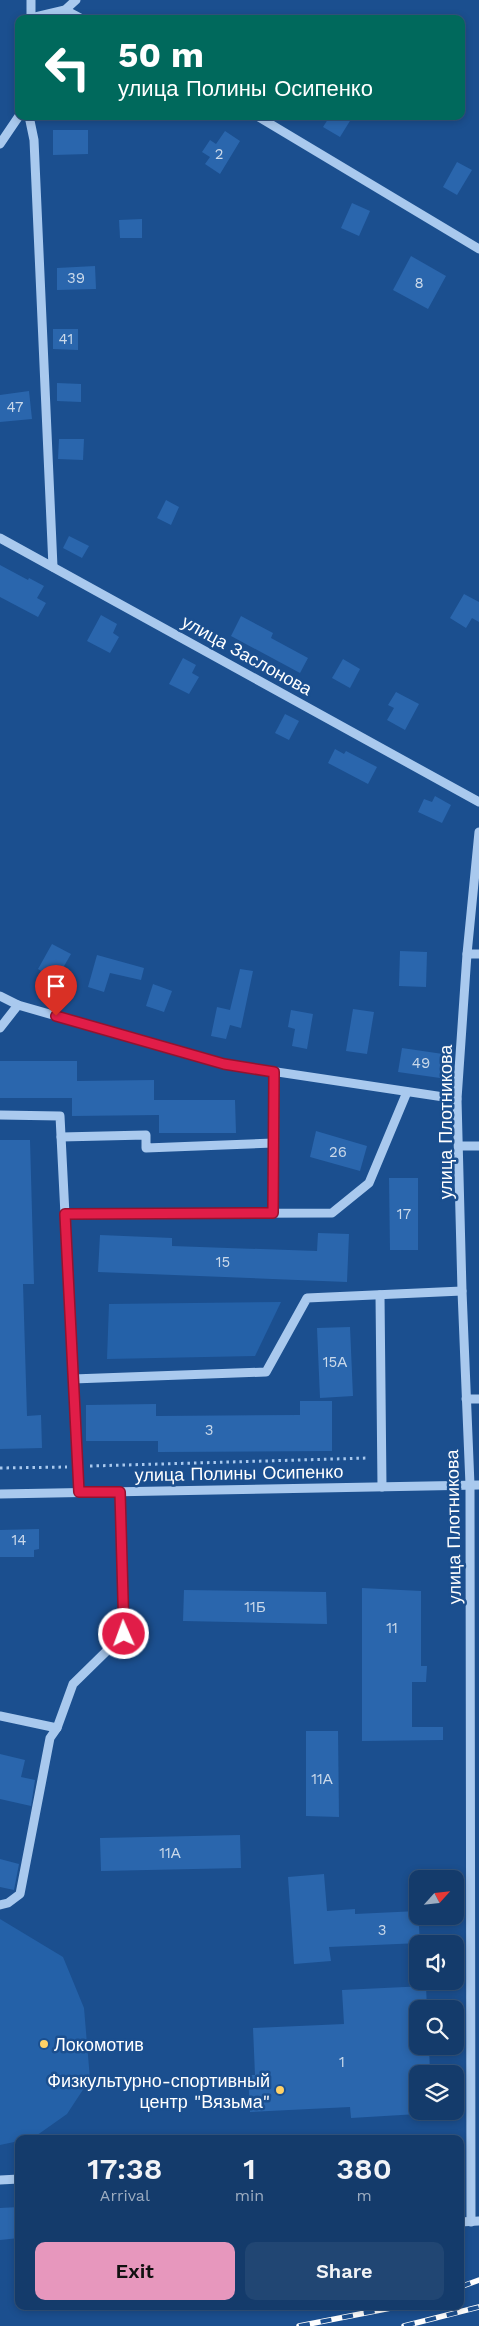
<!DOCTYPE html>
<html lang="en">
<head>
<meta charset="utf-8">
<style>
	body { margin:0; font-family:"Work Sans",sans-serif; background:#214673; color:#f1f3f6; height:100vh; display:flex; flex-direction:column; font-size:19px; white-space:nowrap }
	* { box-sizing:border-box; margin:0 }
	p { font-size:16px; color:#9dadc1 }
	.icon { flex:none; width:28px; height:28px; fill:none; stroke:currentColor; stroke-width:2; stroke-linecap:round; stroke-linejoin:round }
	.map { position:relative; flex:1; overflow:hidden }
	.drawer { position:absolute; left:15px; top:2135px; width:449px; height:175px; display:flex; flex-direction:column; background:#143b6b; border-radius:10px; box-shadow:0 2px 8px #0003,0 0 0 1px #33557e }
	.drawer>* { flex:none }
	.banner { position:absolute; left:15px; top:15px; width:450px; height:105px; border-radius:10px; box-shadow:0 2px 8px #0003,0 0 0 1px #33557e; background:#00695c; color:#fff; overflow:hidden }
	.needle { width:32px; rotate:63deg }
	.fabs { position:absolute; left:409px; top:1870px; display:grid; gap:10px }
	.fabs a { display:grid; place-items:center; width:55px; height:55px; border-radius:10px; background:#143b6b; box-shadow:0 2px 8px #0003,0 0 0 1px #33557e; font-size:25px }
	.pin { position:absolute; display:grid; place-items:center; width:42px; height:42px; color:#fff; margin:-51px -21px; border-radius:50% 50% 50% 0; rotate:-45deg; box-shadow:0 0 5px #0007 }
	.pin .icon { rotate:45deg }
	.me { position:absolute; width:55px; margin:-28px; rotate:358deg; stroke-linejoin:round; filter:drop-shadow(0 0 4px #0008) }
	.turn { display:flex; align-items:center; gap:18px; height:105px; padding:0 20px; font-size:22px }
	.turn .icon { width:65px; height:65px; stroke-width:2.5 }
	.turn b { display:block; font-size:35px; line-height:42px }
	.eta { display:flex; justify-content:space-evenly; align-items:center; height:85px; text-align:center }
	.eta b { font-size:30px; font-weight:600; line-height:35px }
	.cta { display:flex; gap:10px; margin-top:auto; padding:10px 20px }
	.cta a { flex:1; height:58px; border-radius:10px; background:#e797bd; color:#111; font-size:20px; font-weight:600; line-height:58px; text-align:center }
	.cta a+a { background:#214673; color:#f1f3f6 }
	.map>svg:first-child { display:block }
	.green { fill:#2461a8 }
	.building { fill:#2a66ad }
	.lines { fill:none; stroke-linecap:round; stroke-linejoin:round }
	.path { stroke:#a9c9ee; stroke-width:3; stroke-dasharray:2.5 4; stroke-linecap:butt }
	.minor { stroke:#a9c9ee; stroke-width:9 }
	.rail-casing { stroke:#fff; stroke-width:5.5 }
	.rail { stroke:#1b4f8f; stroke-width:4; stroke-dasharray:11; stroke-linecap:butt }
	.route-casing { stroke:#92132f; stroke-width:12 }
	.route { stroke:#e11d48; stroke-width:9 }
	.poi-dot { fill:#ffd166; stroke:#1b4f8f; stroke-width:2 }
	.labels { text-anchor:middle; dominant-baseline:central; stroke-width:5; stroke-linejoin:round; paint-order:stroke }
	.number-label { font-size:15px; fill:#cad9ea }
	.street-label { font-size:18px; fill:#fff; stroke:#1b4f8f }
	.poi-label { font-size:18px; fill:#fff; stroke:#1b4f8f; text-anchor:start }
</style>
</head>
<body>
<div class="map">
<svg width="479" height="2326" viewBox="0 0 479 2326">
	<rect width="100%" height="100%" fill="#1b4f8f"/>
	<g class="green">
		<path d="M281 1302 255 1356 107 1359 109 1304Z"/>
		<path d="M0 1919 63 1957 84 2008 90 2079 67 2114 33 2138 19 2139V2141L0 2145Z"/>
	</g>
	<g class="building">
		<path d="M330 116H353L340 137 323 127Z"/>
		<path d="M53 130H88V154L53 155Z"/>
		<path d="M225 131 240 141 220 174 205 164 210 157 202 152 210 140 216 144Z"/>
		<path d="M457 162 472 170 457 195 443 187Z"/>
		<path d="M352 203 370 211 359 236 341 228Z"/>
		<path d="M142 219V238H120L119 220Z"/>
		<path d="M411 256 446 276 428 309 393 290Z"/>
		<path d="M95 266 96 289 57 290V268Z"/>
		<path d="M53 329H78V350L53 349Z"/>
		<path d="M57 383 81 384V402L57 401Z"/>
		<path d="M29 391 32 419 0 422V395Z"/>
		<path d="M59 439H84L83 460 58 459Z"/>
		<path d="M166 500 179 507 171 525 157 518Z"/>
		<path d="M69 536 89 546 82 558 63 548Z"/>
		<path d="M0 565 28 580 29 578 44 586 37 598 46 603 38 617 0 597Z"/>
		<path d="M464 594 479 602V622L472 618 466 628 450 618Z"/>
		<path d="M101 615 117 624 113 633 119 637 110 653 87 641Z"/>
		<path d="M241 616 273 633 271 638 308 658 300 673 231 636Z"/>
		<path d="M183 658 196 665 192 673 199 677 189 694 169 684Z"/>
		<path d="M343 659 360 669 350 688 332 678Z"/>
		<path d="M396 692 419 704 405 730 387 720 394 708 388 705Z"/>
		<path d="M285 714 299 721 289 740 275 733Z"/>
		<path d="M335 749 344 754 346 751 377 767 368 784 328 763Z"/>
		<path d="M435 796 451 805 442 823 418 812 424 799 432 802Z"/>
		<path d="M52 944 71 954 56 980 38 969Z"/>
		<path d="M400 951 427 952 426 987 399 986Z"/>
		<path d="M97 955 144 968 141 980 110 973 104 992 88 987Z"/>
		<path d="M240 969 253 971 241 1028 230 1025 226 1039 211 1036 217 1007 230 1010Z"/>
		<path d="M153 984 172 991 164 1012 146 1006Z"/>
		<path d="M353 1009 374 1012 367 1054 346 1051Z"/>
		<path d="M291 1010 313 1014 307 1049 292 1046 295 1029 288 1027Z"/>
		<path d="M402 1048 443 1054 440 1078 398 1072Z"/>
		<path d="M0 1061H77V1081L154 1080V1100H235L236 1133H159V1115L72 1116V1098H0Z"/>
		<path d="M316 1131 367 1146 360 1171 310 1157Z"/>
		<path d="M0 1140H30L34 1284H23L27 1416 41 1415 42 1448 0 1449Z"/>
		<path d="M389 1178H418V1250H390Z"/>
		<path d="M318 1233 349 1234 347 1282 98 1272 100 1235 172 1238V1246L317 1251Z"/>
		<path d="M350 1327 353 1396 320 1398 317 1328Z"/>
		<path d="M300 1401H332V1451L158 1452V1441H86V1405L156 1404V1416L300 1415Z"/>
		<path d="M39 1529V1549L34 1550V1557H0V1530Z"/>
		<path d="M362 1588 421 1591V1666H427L426 1682H412V1727H443V1740L362 1741Z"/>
		<path d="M184 1590 326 1592 327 1624 183 1621Z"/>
		<path d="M306 1731H338L339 1817 306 1816Z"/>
		<path d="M0 1754 25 1760 21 1777 35 1780 31 1806 0 1799Z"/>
		<path d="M240 1835 241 1868 101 1871 100 1838Z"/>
		<path d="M0 1859 19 1864 14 1890 0 1887Z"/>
		<path d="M324 1874 327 1911 355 1909V1914L418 1911 420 1943 329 1947 331 1961 294 1964 288 1877Z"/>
		<path d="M426 1986 427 2009H418V2046H429L430 2074H418V2114L351 2118 350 2107 250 2112 248 2075H255L253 2028 344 2024 342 1990Z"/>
		<path d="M19 2207V2238L0 2240V2208Z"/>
	</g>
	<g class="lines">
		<g class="path">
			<path d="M90 1466 369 1458"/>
			<path d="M0 1468 67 1467"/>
		</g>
		<g class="minor">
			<path d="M65 10 82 19"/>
			<path d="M31 18 65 10 76 0"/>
			<path d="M31 19V0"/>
			<path d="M29 116 34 140 53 567"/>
			<path d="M257 116 479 249"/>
			<path d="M0 144 19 116"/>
			<path d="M0 538 479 802"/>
			<path d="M467 954H479"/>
			<path d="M0 996 18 1005 224 1064 457 1099"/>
			<path d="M0 1028 18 1005"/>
			<path d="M0 1115 60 1116 79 1492"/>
			<path d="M61 1137 146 1135V1148L273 1143"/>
			<path d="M459 1146H479"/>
			<path d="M273 1213V1072"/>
			<path d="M65 1214 332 1213 369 1183 407 1092"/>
			<path d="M380 1295 382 1487"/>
			<path d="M73 1379 266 1372 307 1298 462 1291"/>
			<path d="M466 1399H479"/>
			<path d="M0 1494 479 1485"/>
			<path d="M0 1716 57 1728"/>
			<path d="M0 1905 8 1903 20 1894 50 1738 57 1728 73 1684 124 1634 120 1492"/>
			<path d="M0 2180 19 2179"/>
			<path d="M460 2222 479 2221"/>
			<path d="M471 2222 470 1485 462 1291 457 1099 467 954 479 832"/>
		</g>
		<defs>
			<g id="rail">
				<path d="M460 2287 479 2280"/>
				<path d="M299 2326 401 2306"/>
				<path d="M404 2326 479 2307"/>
			</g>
		</defs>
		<use href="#rail" class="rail-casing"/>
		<use href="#rail" class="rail"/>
	</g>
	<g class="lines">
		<defs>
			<path id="route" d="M56 1016 224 1064 274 1072 273 1213 65 1214 79 1492H120L124 1634"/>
		</defs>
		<use href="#route" class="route-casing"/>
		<use href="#route" class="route"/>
	</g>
	<g class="poi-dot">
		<circle cx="44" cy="2044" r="5"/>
		<circle cx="280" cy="2090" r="5"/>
	</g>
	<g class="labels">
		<g class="number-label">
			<text x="219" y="154">2</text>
			<text x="76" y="278">39</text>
			<text x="419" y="283">8</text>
			<text x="66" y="339">41</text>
			<text x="15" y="407">47</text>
			<text x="421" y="1063">49</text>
			<text x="338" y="1152">26</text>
			<text x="404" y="1214">17</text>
			<text x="223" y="1262">15</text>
			<text x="335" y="1362">15А</text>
			<text x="209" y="1430">3</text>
			<text x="19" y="1540">14</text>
			<text x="255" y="1607">11Б</text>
			<text x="392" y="1628">11</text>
			<text x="322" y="1779">11А</text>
			<text x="170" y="1853">11А</text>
			<text x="382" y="1930">3</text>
			<text x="342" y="2062">1</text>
		</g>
		<g class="street-label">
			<text transform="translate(247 655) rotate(29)">улица Заслонова</text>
			<text transform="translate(445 1122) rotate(-90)">улица Плотникова</text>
			<text transform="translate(239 1473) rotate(-1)">улица Полины Осипенко</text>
			<text transform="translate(453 1527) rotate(-91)">улица Плотникова</text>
		</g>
		<g class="poi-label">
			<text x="54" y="2044">Локомотив</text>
			<text x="270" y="2080" text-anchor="end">Физкультурно-спортивный<tspan x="270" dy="21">центр "Вязьма"</tspan></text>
		</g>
	</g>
</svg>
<div class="fabs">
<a><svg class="needle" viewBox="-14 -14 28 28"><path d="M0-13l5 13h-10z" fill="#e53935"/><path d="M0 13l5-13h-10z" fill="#9dadc1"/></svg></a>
<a><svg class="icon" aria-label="sound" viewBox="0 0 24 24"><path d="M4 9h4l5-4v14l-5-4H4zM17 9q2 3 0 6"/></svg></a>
<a><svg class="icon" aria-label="search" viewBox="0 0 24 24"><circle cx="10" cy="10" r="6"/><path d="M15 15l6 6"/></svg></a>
<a><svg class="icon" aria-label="layers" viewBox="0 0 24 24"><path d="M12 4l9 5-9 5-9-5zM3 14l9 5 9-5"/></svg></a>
</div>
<div class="pin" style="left:56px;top:1016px;background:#d93025"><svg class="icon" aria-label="arrive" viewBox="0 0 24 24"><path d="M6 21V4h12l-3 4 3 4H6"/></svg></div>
<svg class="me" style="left:124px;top:1634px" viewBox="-20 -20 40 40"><circle r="17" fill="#e11d48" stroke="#fff" stroke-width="3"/><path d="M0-11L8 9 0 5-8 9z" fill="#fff"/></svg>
<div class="banner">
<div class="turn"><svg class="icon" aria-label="left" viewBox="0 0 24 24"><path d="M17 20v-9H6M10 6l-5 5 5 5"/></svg><div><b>50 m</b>улица Полины Осипенко</div></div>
</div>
<section class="drawer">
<div class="eta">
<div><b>17:38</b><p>Arrival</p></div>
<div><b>1</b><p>min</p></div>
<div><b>380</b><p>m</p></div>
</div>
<div class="cta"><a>Exit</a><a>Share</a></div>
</section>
</div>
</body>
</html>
